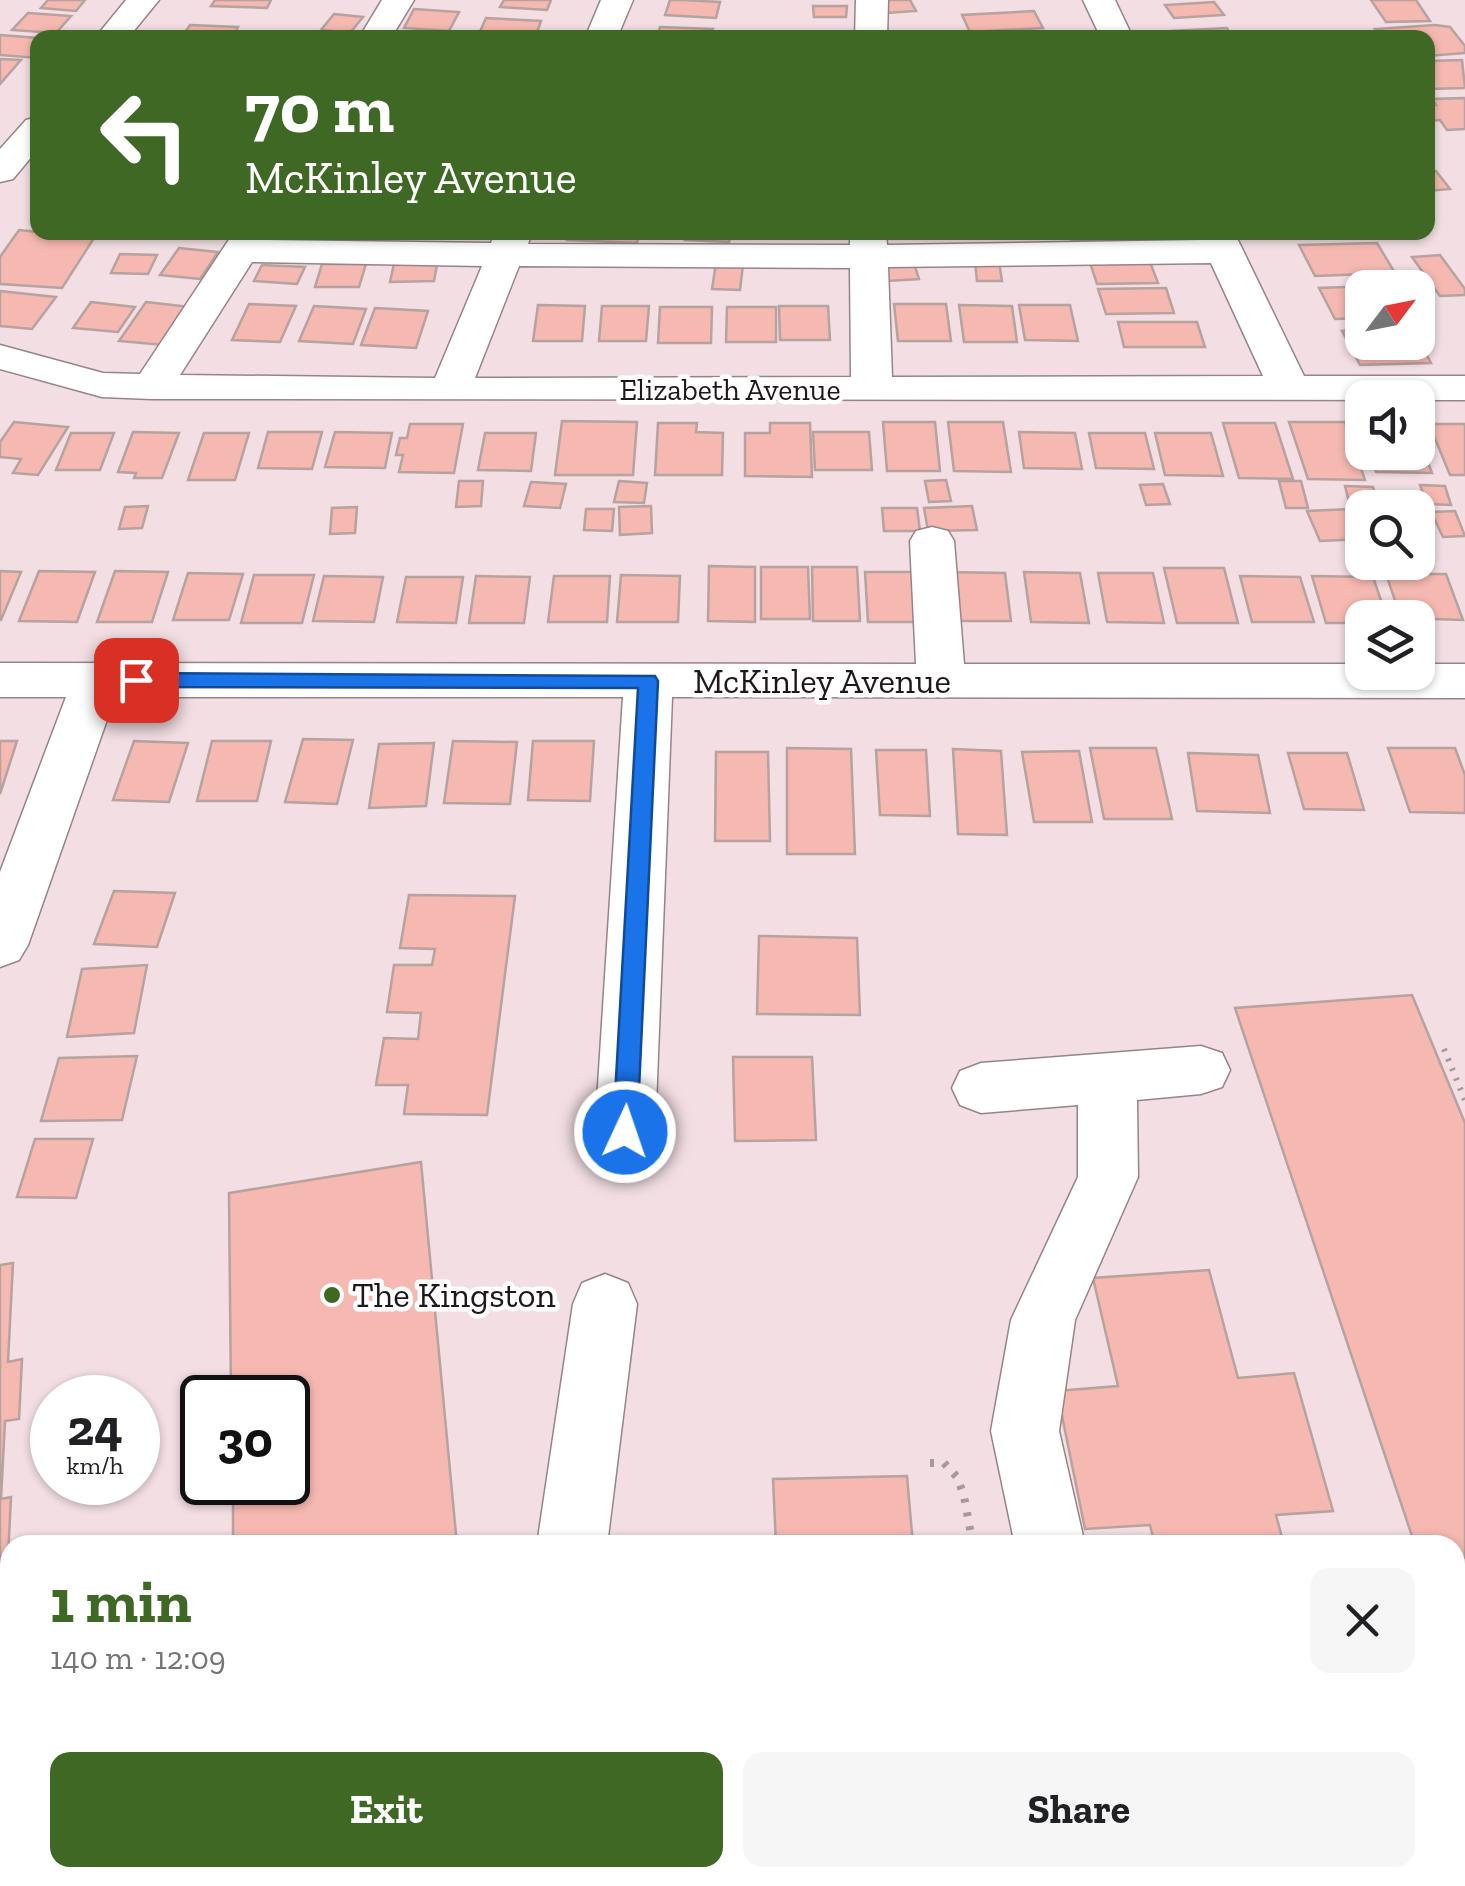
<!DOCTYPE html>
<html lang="en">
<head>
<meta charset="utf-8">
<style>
	body { margin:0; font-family:"Zilla Slab",serif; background:#f6f6f6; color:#202124; height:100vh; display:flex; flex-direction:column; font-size:38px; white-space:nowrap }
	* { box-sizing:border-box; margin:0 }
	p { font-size:32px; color:#757577 }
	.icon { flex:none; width:55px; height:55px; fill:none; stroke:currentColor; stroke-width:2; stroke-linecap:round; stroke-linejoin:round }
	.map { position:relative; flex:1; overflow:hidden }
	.sheet { position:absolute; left:0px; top:1535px; width:1465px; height:352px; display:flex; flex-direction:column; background:#fff; border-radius:30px 30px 0 0; box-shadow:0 2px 8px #0004 }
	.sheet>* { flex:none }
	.guide { position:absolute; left:30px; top:30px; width:1405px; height:210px; border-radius:20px; box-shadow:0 2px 8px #0004; background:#3f6825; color:#fff; overflow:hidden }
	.needle { width:65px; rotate:58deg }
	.controls { position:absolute; left:1345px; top:270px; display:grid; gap:20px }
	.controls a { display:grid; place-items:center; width:90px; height:90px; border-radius:20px; background:#fff; box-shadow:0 2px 8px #0004; font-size:50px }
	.speed { position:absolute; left:30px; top:1375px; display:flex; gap:20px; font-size:50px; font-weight:700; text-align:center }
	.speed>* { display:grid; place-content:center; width:130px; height:130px; border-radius:50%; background:#fff; box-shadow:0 2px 8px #0004; line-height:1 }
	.speed small { font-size:25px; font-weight:400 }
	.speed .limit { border:5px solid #111; border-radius:15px; background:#fff; color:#111 }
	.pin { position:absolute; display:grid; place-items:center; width:85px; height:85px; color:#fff; margin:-42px; border-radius:20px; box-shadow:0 5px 15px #0006 }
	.me { position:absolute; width:110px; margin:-55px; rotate:3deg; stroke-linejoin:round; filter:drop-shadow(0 0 8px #0008) }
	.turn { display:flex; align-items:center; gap:35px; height:210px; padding:0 50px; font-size:45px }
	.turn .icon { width:130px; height:130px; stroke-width:2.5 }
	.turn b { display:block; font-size:70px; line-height:85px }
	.round { display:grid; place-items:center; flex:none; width:105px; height:105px; border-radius:20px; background:#f6f6f6 }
	.summary { display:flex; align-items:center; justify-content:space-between; height:170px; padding:0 50px }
	h1 { font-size:60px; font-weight:700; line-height:75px; color:#3f6825 }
	.cta { display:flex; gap:20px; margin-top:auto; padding:20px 50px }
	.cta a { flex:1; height:115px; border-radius:20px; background:#3f6825; color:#fff; font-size:40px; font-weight:700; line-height:115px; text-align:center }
	.cta a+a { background:#f6f6f6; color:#202124 }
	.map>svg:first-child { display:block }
	.building { fill:#f6b9b1; stroke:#b6a29f; stroke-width:2.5 }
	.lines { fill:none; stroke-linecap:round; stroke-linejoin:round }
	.minor-casing { stroke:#968489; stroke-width:3 }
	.path-far1 { stroke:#a7989c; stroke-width:6; stroke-dasharray:2.5 8; stroke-linecap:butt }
	.path { stroke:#a7989c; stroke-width:8; stroke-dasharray:4 10; stroke-linecap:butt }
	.minor { fill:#fff; fill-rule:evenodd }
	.route { fill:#1a73e8; stroke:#114b97; stroke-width:2.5 }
	.poi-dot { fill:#3f6825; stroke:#fff; stroke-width:4 }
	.labels { text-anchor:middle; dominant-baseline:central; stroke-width:9; stroke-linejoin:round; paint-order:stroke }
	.far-street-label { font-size:30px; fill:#1f181a; stroke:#fff }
	.street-label { font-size:35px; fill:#1f181a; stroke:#fff }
	.poi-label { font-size:35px; fill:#1f181a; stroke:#fff; text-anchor:start }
</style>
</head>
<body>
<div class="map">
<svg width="1465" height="1886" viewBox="0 0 1465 1886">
	<rect width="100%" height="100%" fill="#f2dee3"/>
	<g class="building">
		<path d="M48 0H85L76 11 41 8Z"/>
		<path d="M215 0H271L267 8 211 6Z"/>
		<path d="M504 0H551L547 10 500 7Z"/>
		<path d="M670 0H684L720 2 716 18 665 15Z"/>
		<path d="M881 0H910L916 11 887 13Z"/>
		<path d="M1371 0H1416L1430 21 1386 22Z"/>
		<path d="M1214 2 1224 15 1174 18 1165 5Z"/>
		<path d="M813 6H847L846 17H814Z"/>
		<path d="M414 9 459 12 449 31 404 28Z"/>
		<path d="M1034 11 1043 28 970 32 962 15Z"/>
		<path d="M28 13 71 16 56 33 12 30Z"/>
		<path d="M334 14 363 17 350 33 321 30Z"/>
		<path d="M486 18 541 21 535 38 478 36Z"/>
		<path d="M190 25 238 27 232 38H181Z"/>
		<path d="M1435 25 1450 27 1465 46V53L1428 56V38H1381L1375 29Z"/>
		<path d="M660 27 713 29 711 38H657Z"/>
		<path d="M1227 28 1232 38H1176L1172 31Z"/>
		<path d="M0 35 38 38V58L0 55Z"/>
		<path d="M0 59 21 60 0 84Z"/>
		<path d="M1462 60 1465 88 1428 89V61Z"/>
		<path d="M1465 98V129L1447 130 1440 120 1428 121V106L1436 105 1432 99Z"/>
		<path d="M1436 171 1450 189 1428 191V172Z"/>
		<path d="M19 230 38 232 96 235 62 288 0 284V257Z"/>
		<path d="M569 232H639L637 243 567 240Z"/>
		<path d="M687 232H731L729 242 685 240Z"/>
		<path d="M1068 232H1129L1131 237 1072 241Z"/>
		<path d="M1377 243 1395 273 1315 276 1299 245Z"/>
		<path d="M179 248 218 252 200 279 160 275Z"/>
		<path d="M120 254 157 255 148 274 111 273Z"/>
		<path d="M1440 255 1465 289V295L1440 296 1412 257Z"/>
		<path d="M395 259H438L434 281 390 282Z"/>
		<path d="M913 260 919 279 887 281 881 262Z"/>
		<path d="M975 262H999L1002 281H977Z"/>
		<path d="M1150 262 1158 283 1097 284 1090 263Z"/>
		<path d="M716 263 743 265 740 290 712 289Z"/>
		<path d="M322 264H366L359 287H315Z"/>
		<path d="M262 265 305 267 297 284 254 281Z"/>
		<path d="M1403 285 1404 288H1362V318L1335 319 1319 288Z"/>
		<path d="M1166 288 1174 313 1106 314 1098 289Z"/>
		<path d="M0 291 56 297 32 329 0 326Z"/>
		<path d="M91 302 135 307 118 332 73 328Z"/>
		<path d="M146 302 190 307 164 345 119 341Z"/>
		<path d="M249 304 296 306 280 342 232 340Z"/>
		<path d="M894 304H946L951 341H898Z"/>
		<path d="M538 305 585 306 582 341H533Z"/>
		<path d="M959 305 1012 306 1017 342H964Z"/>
		<path d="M1019 305H1070L1078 341 1025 340Z"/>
		<path d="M314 306 366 309 353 344 299 341Z"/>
		<path d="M602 306H649L646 341H599Z"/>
		<path d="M779 306H828L830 340H780Z"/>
		<path d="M660 307H712L711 343H658Z"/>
		<path d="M727 307H776V342H726Z"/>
		<path d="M375 308 428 311 416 348 361 345Z"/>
		<path d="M1118 322H1197L1205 347H1124Z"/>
		<path d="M1362 330V342H1418V338L1431 363 1360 365 1342 331Z"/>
		<path d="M562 421 637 422 633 475H555Z"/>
		<path d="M14 422 68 427 38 475 13 473 21 459 0 457V442Z"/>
		<path d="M883 422H935L940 471H887Z"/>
		<path d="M948 422H1003L1011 472 954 471Z"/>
		<path d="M1289 422H1345L1365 480 1308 479Z"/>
		<path d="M658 423H697L696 432 723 433 722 475H655Z"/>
		<path d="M770 423H810L812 477 745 476V433H770Z"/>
		<path d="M1223 423H1275L1293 479 1239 478Z"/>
		<path d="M410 424H463L454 473 399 472 403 455H396L400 438H407Z"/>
		<path d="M1429 424H1465V475H1450Z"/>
		<path d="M133 432 179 433 162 478H134L136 473 118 472Z"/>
		<path d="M268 432H322L312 469 258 468Z"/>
		<path d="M335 432 392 433 385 468 325 467Z"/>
		<path d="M813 432H869L872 470H815Z"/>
		<path d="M1019 432 1075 433 1082 469 1024 468Z"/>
		<path d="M71 433H114L100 470H56Z"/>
		<path d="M204 433H249L235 480H188Z"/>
		<path d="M485 433H536L531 471 478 470Z"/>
		<path d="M1089 433H1145L1154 469 1096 468Z"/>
		<path d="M1155 433H1211L1223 476 1165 475Z"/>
		<path d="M1418 437 1432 473 1376 472 1369 452H1418Z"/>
		<path d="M946 480 951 501 929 502 925 481Z"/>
		<path d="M459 481H483L481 506 456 507Z"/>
		<path d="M619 481 647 483 644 503 614 502Z"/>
		<path d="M1279 481H1301L1308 508H1286Z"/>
		<path d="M531 482 566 484 560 508 524 506Z"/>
		<path d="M1163 484 1170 504 1146 505 1140 485Z"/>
		<path d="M1420 485 1445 486 1451 505 1427 504Z"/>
		<path d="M1345 486 1373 487 1378 502H1349Z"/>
		<path d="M148 506 142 528 119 529 125 507Z"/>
		<path d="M651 506 652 533 620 535 619 507Z"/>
		<path d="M972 506 977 530 928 531 924 508Z"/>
		<path d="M357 507 355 533 330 534 332 508Z"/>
		<path d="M882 508H917L920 531H884Z"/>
		<path d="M586 509H614L612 531 584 530Z"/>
		<path d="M1351 509 1362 539 1320 541 1307 511Z"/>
		<path d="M1455 511 1465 536 1443 537 1431 512Z"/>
		<path d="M709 566 755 567V622L708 621Z"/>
		<path d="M761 567H808L810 619H761Z"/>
		<path d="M812 567H857L860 621H813Z"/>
		<path d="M1164 568H1224L1238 623H1177Z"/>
		<path d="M0 571 21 572 1 620H0Z"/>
		<path d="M39 571 95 572 77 622 19 621Z"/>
		<path d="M115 571 168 572 152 622H97Z"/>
		<path d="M865 572H914L918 622H868Z"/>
		<path d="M947 572 1005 573 1011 621H952Z"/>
		<path d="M1024 572 1080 573 1089 623 1031 622Z"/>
		<path d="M188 573 243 574 229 620H173Z"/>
		<path d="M1098 573H1153L1164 623 1107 622Z"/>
		<path d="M1386 574H1446L1463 620 1401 618Z"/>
		<path d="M254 575H314L302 623H241Z"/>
		<path d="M621 575 680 576 678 622H617Z"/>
		<path d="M324 576 383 577 374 622 313 621Z"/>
		<path d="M476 576 530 577 524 623H469Z"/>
		<path d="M554 576H610L607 622H548Z"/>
		<path d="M1240 576 1300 577 1314 622H1252Z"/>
		<path d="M1312 576 1373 577 1387 618H1362V623H1326Z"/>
		<path d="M406 577H463L456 623 397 622Z"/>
		<path d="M303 739 353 740 337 804 285 802Z"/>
		<path d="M0 741H17L0 794Z"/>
		<path d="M134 741 188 743 169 802 113 800Z"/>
		<path d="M212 741H271L257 801H197Z"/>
		<path d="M453 741 517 742 510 804 444 803Z"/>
		<path d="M533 741H594L590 801 528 800Z"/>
		<path d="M434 743 426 806 369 808 379 744Z"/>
		<path d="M787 748 851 749 855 854H787Z"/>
		<path d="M1090 748H1156L1172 819H1104Z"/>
		<path d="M1388 748H1455L1465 775V813L1410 812Z"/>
		<path d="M953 749 1001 751 1007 835 958 834Z"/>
		<path d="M876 750H926L930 816 880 815Z"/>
		<path d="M1079 751 1092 822H1034L1022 752Z"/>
		<path d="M716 752H768L770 841H715Z"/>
		<path d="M1188 753 1258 755 1270 813 1197 811Z"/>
		<path d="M1288 753H1347L1364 810 1304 809Z"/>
		<path d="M114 891 175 893 157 947 94 944Z"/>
		<path d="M409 895 515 896 487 1115 404 1114 408 1085H376L384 1038 418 1039 421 1013 387 1012 394 965H432L435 949 400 948Z"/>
		<path d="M759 936 857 938 860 1015 757 1014Z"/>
		<path d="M147 965 134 1033 67 1037 82 969Z"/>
		<path d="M1412 995 1465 1123V1558L1455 1559V1545H1415L1235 1008Z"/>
		<path d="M137 1056 122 1120 41 1121 59 1058Z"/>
		<path d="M733 1057H812L816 1140 735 1141Z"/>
		<path d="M35 1139H93L76 1198 17 1197Z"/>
		<path d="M421 1162 457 1545H233V1482H288V1398H231L229 1193Z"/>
		<path d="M13 1263 8 1362 22 1359 19 1419 5 1421 1 1499 11 1497 6 1597 0 1599V1265Z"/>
		<path d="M1209 1270 1238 1378 1294 1373 1333 1511 1276 1515 1284 1545H1155L1150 1525 1085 1529 1057 1391 1118 1386 1093 1278Z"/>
		<path d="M907 1476 913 1545H776L773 1479Z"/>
		<path d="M6 1758 0 1875V1876V1760Z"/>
		<path d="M237 1878H488L489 1886H238Z"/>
	</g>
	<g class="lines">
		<defs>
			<g id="minor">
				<path d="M126 0H159L128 38H95Z"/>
				<path d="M382 0H414L391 38H359Z"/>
				<path d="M601 0H633L617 38H585Z"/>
				<path d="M856 0H888L887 38H855Z"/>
				<path d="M1083 0H1115L1133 38H1101Z"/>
				<path d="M38 117V149L13 179 0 182V149L26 120Z"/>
				<path d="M234 232H271L266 240 491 243 495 232H532L528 244 850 245V232H886L887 245 1200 240 1197 232H1234L1304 376H1465V400L152 399 102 397 0 369V345L103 373 140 374ZM252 262 482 266 435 378 180 375ZM1211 263 1263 376 892 377 888 267ZM519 266 850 268 851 377 475 378Z"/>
				<path d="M932 527 948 531 954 541 964 664H1362V672H1418V664H1465V698L672 697 655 1132 646 1150 625 1158 604 1150 595 1132 623 697H115L28 945 19 960 0 967V872L66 697H0V663L916 664 910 541 916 531Z"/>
				<path d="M1201 1046 1222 1053 1230 1070 1222 1087 1201 1094 1137 1100 1138 1177 1075 1320 1059 1431 1085 1545H1015L991 1431 1011 1320 1078 1177V1105L981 1113 960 1105 952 1088 960 1071 981 1063Z"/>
				<path d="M605 1274 628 1283 637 1304 607 1545H537L573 1304 582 1283Z"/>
				<rect x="545" y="1878" width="78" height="8"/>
				<path d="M1090 1878H1168L1170 1886H1092Z"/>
			</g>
		</defs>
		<use href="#minor" class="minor-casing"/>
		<path class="path-far1" d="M1444 1049 1465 1100"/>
		<g class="path">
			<path d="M930 1463H944L957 1477 964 1496 973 1545"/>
			<path d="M1026 1878 1031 1886"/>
		</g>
		<use href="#minor" class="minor"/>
	</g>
	<path class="route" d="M136 673 655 676 658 681 637 1132 634 1139 625 1143 616 1139 613 1132 638 688 136 687 126 680Z"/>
	<circle class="poi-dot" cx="332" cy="1295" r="10"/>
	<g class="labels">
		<g class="far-street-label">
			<text x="730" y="390">Elizabeth Avenue</text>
		</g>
		<g class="street-label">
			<text x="822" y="681">McKinley Avenue</text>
		</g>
		<g class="poi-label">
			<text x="352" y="1295">The Kingston</text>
		</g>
	</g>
</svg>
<div class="controls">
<a><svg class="needle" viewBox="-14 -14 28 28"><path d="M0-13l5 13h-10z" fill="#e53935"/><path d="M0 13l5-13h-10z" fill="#757577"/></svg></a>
<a><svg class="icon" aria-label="sound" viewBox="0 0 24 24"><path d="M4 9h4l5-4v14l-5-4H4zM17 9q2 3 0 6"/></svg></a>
<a><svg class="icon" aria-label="search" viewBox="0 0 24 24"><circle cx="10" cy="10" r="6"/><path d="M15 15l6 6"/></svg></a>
<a><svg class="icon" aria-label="layers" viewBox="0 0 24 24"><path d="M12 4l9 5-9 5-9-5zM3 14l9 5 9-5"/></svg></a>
</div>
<div class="speed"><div>24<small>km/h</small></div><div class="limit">30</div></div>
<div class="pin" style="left:136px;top:680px;background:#d93025"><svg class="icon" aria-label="arrive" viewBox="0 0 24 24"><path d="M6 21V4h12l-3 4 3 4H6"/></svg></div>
<svg class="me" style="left:625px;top:1132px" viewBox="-20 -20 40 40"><circle r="17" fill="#1a73e8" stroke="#fff" stroke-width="3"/><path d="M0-11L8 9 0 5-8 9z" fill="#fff"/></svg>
<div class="guide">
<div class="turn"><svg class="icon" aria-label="left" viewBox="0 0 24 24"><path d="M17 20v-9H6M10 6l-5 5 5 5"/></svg><div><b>70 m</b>McKinley Avenue</div></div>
</div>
<section class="sheet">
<div class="summary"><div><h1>1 min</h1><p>140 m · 12:09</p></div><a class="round"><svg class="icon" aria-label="close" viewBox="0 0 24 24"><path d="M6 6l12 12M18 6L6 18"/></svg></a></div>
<div class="cta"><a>Exit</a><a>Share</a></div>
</section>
</div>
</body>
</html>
